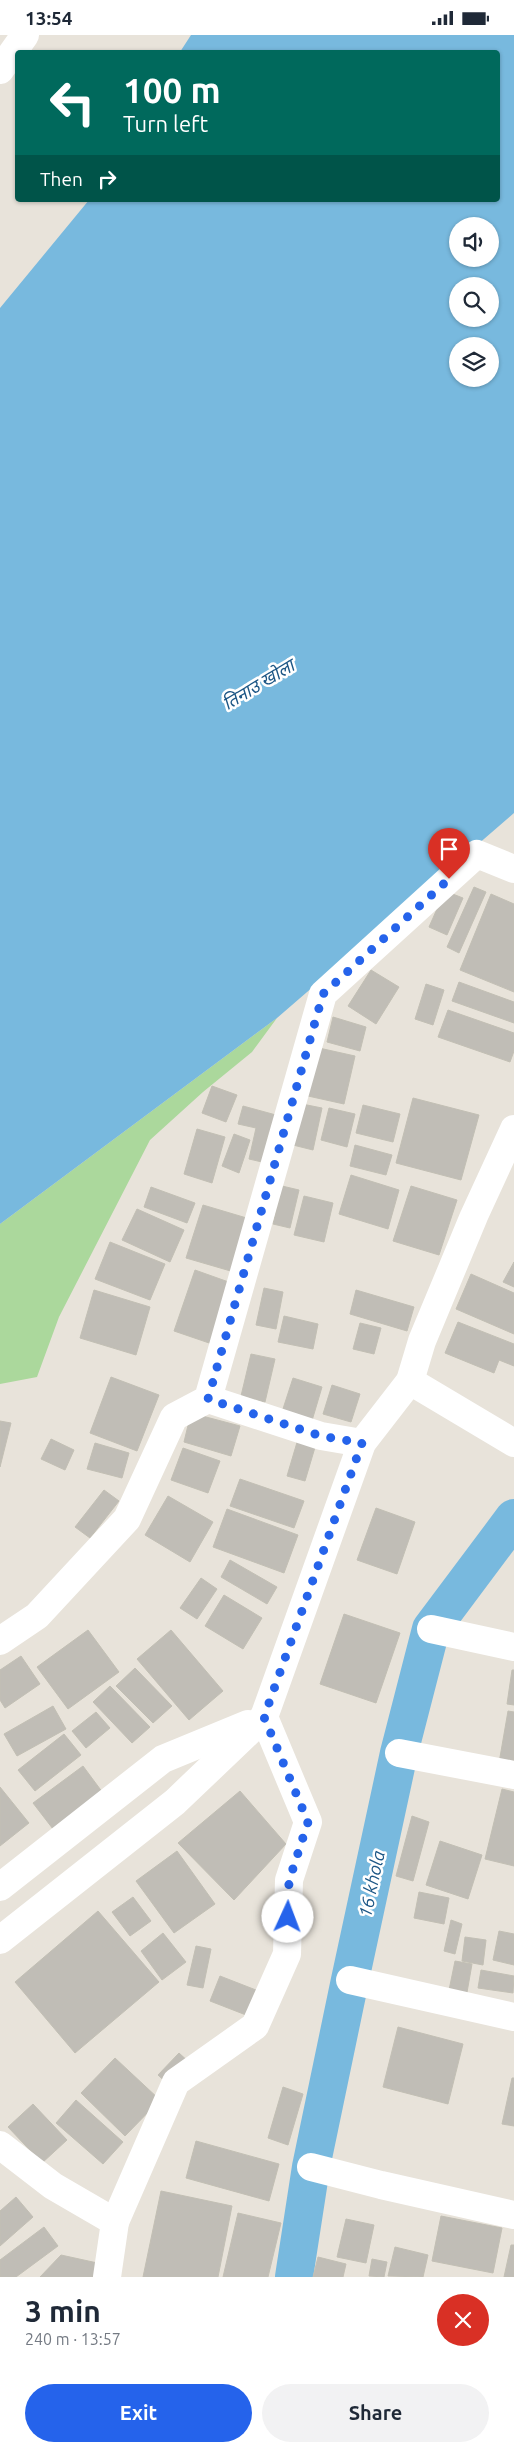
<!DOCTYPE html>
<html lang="en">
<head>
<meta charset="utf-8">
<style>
	body { margin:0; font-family:Ubuntu,"Noto Sans Devanagari",sans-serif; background:#f2f2f3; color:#1f2937; height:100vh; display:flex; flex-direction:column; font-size:19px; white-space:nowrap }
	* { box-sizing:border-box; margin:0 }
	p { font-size:16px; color:#747a83 }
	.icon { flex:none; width:28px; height:28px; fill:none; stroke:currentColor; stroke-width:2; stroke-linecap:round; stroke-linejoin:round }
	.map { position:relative; height:2242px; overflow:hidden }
	.panel { display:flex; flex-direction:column; background:#fff; flex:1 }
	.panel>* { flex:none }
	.top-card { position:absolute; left:15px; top:15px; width:485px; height:152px; border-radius:5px; box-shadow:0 1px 4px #0004; background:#00695c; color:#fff; overflow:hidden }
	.controls { position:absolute; left:449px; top:182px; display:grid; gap:10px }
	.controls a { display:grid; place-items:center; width:50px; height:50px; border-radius:50%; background:#fff; box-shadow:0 1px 4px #0004; font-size:25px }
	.pin { position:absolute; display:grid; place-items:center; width:42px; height:42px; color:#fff; margin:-51px -21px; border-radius:50% 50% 50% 0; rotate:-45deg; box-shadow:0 0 5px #0007 }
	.pin .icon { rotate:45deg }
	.me { position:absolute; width:55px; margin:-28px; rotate:2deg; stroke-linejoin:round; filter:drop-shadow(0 0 4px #0008) }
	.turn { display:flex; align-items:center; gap:18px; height:105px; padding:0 25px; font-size:22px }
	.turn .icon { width:65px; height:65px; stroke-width:2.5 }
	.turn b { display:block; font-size:35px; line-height:42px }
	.then { display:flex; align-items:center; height:48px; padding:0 25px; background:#0003; gap:10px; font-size:19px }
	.round { display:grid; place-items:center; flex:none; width:52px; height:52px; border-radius:26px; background:#f2f2f3 }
	.headline { display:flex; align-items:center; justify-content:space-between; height:85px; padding:0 25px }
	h1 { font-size:30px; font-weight:700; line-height:38px }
	.button { display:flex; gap:10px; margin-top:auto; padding:10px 25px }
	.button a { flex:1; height:58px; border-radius:30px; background:#2563eb; color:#fff; font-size:20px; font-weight:700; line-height:58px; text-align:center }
	.button a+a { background:#f2f2f3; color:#1f2937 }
	.status { display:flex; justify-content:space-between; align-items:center; height:35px; padding:0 25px; background:#fff; direction:ltr }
	.status svg { height:14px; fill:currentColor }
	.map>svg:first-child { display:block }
	.green { fill:#abd89c }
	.water { fill:#78b9de; fill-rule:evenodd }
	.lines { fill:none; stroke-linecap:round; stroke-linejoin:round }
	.canal { stroke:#78b9de; stroke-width:38 }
	.building { fill:#c0bdb6; stroke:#c2bfb4 }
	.minor { stroke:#fff; stroke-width:28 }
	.route { stroke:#2563eb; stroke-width:9; stroke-dasharray:0 16.2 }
	.labels { text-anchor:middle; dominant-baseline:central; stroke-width:5; stroke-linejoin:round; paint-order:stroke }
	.water-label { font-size:18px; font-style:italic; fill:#1c5685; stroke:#fff }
</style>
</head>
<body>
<div class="status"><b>13:54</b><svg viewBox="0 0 49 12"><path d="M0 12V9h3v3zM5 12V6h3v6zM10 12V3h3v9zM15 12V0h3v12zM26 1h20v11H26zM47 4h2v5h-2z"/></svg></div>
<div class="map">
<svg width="514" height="2242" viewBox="0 0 514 2242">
	<rect width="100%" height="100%" fill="#e8e3da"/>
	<path class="green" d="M277 983 252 1017 203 1057 150 1105 59 1282 37 1342 0 1349V1189Z"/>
	<path class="water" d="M191 0H514V778L277 983 0 1189V273L89 165H498V18L180 17ZM458 191H490V224H458ZM458 251H490V284H458ZM458 311H490V344H458Z"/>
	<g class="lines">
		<path class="canal" d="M294 2242 311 2132 350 1945 399 1718 431 1594 514 1483"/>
	</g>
	<g class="building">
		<path d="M474 852 486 857 459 918 447 912Z"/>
		<path d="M445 856 463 863 447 900 429 892Z"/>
		<path d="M491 859 514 869V957L460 935Z"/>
		<path d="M371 935 399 952 376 989 348 971Z"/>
		<path d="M459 947 514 967V988L452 966Z"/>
		<path d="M426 949 444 955 433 990 415 984Z"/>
		<path d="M448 975 514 998V1016L510 1027 438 1002Z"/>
		<path d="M333 982 366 992 360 1016 327 1007Z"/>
		<path d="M319 1013 355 1021 344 1069 308 1061Z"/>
		<path d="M212 1051 237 1060 226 1087 202 1078Z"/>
		<path d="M413 1063 479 1080 461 1145 396 1128Z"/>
		<path d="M302 1069 322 1073 313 1115 293 1110Z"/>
		<path d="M363 1070 400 1079 393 1107 356 1098Z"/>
		<path d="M243 1071 276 1080 271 1098 269 1097 262 1127 249 1124 256 1093 238 1089Z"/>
		<path d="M329 1073 355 1079 347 1112 321 1105Z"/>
		<path d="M197 1094 225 1102 212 1148 184 1139Z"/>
		<path d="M234 1099 250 1105 239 1138 222 1131Z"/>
		<path d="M355 1110 392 1120 386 1140 350 1131Z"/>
		<path d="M351 1140 399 1155 388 1194 339 1179Z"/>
		<path d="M282 1151 299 1155 290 1193 273 1189Z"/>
		<path d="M411 1151 457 1165 439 1220 393 1206Z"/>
		<path d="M151 1152 195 1168 187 1188 144 1172Z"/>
		<path d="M304 1161 333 1168 324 1207 294 1200Z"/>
		<path d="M203 1170 250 1184 234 1237 186 1223Z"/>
		<path d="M137 1174 184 1195 170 1227 122 1205Z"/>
		<path d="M110 1207 165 1229 150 1265 95 1244Z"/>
		<path d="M514 1227V1252L503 1247Z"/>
		<path d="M195 1235 237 1250 215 1310 174 1296Z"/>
		<path d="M471 1239 514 1258V1299L456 1274Z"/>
		<path d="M264 1253 283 1257 276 1294 256 1290Z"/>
		<path d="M94 1255 150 1272 136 1320 80 1303Z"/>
		<path d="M356 1255 414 1272 407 1296 350 1279Z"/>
		<path d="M284 1281 318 1289 313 1314 278 1307Z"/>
		<path d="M458 1287 514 1309V1331L499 1325 494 1338 445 1318Z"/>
		<path d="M360 1288 381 1293 374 1319 353 1314Z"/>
		<path d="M251 1319 275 1324 265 1367 241 1361Z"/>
		<path d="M111 1342 159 1360 137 1416 90 1398Z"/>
		<path d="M293 1343 322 1352 311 1389 281 1380Z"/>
		<path d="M332 1350 360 1359 351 1387 323 1379Z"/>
		<path d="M191 1378 240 1391 231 1421 184 1407Z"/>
		<path d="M0 1386 11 1388 0 1432Z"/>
		<path d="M51 1404 74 1415 65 1435 41 1424Z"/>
		<path d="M298 1404 316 1409 305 1446 287 1441Z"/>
		<path d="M95 1408 129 1418 122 1443 87 1434Z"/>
		<path d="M183 1413 220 1426 208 1458 171 1445Z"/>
		<path d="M240 1444 304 1466 294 1493 230 1471Z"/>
		<path d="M104 1455 119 1466 90 1503 75 1492Z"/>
		<path d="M168 1461 213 1487 190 1527 145 1500Z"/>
		<path d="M376 1473 415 1487 397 1539 357 1525Z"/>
		<path d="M227 1474 298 1500 284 1538 213 1512Z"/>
		<path d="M230 1525 277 1552 267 1569 221 1542Z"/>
		<path d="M201 1543 217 1554 197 1584 180 1573Z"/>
		<path d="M224 1560 262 1583 243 1614 205 1591Z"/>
		<path d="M344 1579 400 1598 376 1668 320 1649Z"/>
		<path d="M88 1595 119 1637 68 1674 37 1632Z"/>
		<path d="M171 1595 223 1656 189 1685 137 1624Z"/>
		<path d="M21 1621 40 1649 5 1673 0 1665V1635Z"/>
		<path d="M135 1633 172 1671 153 1688 116 1651Z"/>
		<path d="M512 1635H514V1670L507 1669Z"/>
		<path d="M110 1651 150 1692 132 1708 93 1667Z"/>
		<path d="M53 1671 66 1694 17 1721 4 1699Z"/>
		<path d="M508 1676 514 1677V1731L499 1728Z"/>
		<path d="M96 1677 110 1693 86 1713 72 1696Z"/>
		<path d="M64 1699 81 1720 35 1756 18 1735Z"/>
		<path d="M83 1731 103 1758 53 1794 33 1768Z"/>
		<path d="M0 1752 29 1788 0 1811Z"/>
		<path d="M502 1754 514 1757V1831L485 1824Z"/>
		<path d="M240 1756 286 1809 234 1865 178 1808Z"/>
		<path d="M412 1781 429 1787 413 1846 396 1841Z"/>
		<path d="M440 1806 482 1820 468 1864 426 1850Z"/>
		<path d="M177 1816 215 1869 174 1898 136 1846Z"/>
		<path d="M419 1857 449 1863 444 1889 414 1883Z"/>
		<path d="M133 1862 151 1886 130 1901 112 1877Z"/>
		<path d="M98 1876 159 1947 75 2018 15 1947Z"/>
		<path d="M451 1885 462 1889 455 1919 444 1916Z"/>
		<path d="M499 1896 514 1899V1930L493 1925Z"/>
		<path d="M163 1898 186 1927 162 1945 141 1916Z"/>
		<path d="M465 1902 486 1905 483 1930 462 1926Z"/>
		<path d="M196 1911 211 1914 203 1953 187 1950Z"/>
		<path d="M455 1926 472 1929 466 1963 448 1960Z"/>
		<path d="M481 1935 514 1941 513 1958 478 1953Z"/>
		<path d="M220 1941 256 1955 246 1980 210 1966Z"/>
		<path d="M398 1992 463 2009 448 2069 383 2052Z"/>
		<path d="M179 2018 190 2028 169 2050 158 2040Z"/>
		<path d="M115 2023 160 2065 125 2101 81 2058Z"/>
		<path d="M512 2043H514V2091L502 2089Z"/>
		<path d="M283 2052 303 2059 288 2110 268 2103Z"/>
		<path d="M76 2065 123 2107 103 2129 56 2088Z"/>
		<path d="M33 2069 67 2105 42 2128 8 2092Z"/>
		<path d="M196 2106 279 2129 269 2166 186 2143Z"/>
		<path d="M161 2156 232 2171 218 2242H143Z"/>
		<path d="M16 2162 33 2182 0 2211V2176Z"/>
		<path d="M238 2178 281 2188 268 2242H223Z"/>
		<path d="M441 2181 502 2193 493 2238 432 2226Z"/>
		<path d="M346 2184 374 2190 366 2228 337 2222Z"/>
		<path d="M44 2192 58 2211 16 2242H0V2225Z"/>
		<path d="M511 2210H514V2242H504Z"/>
		<path d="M395 2212 428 2220 423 2242 388 2241Z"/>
		<path d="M61 2220 102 2229 99 2242H40Z"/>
		<path d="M318 2222 346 2229 343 2242H313Z"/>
		<path d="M372 2224 387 2227 384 2242 369 2241Z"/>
	</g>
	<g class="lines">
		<g class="minor">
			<path d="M0 35 25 0"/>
			<path d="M410 1346 514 1408"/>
			<path d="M208 1364 321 1401 362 1408"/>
			<path d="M431 1594 514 1612"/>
			<path d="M0 1606 37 1581 127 1484 174 1382 208 1364 323 959 477 819 514 834"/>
			<path d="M399 1718 514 1740"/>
			<path d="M0 1852 163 1724 248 1689"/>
			<path d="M0 1905 175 1767 264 1682"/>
			<path d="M350 1945 514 1982"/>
			<path d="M0 2110 53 2151 115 2187"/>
			<path d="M311 2132 381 2150 514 2180"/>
			<path d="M107 2242 115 2187 176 2047 255 1991 287 1919 289 1845 308 1787 264 1682 362 1408 410 1346 422 1306 474 1181 514 1094"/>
		</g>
	</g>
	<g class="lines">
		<path class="route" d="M288 1882 289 1846 308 1787 264 1682 362 1408 321 1401 208 1364 323 959 449 844"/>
	</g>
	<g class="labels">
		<g class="water-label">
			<text transform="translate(258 649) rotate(-31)">तिनाउ खोला</text>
			<text transform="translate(371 1849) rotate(-78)">16 khola</text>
		</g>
	</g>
</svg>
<div class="controls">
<a><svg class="icon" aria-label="sound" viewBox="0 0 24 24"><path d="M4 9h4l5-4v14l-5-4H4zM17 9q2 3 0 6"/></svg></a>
<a><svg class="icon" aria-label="search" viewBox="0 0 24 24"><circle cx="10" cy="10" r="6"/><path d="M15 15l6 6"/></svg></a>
<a><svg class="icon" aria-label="layers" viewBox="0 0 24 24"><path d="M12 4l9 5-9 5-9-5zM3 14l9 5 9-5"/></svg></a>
</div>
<div class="pin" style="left:449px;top:844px;background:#d93025"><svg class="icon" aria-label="arrive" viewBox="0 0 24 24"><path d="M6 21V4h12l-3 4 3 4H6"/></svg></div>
<svg class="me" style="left:288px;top:1882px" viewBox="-20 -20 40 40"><circle r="19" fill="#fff"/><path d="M0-13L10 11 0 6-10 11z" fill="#2563eb"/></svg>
<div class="top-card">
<div class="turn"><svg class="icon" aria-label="left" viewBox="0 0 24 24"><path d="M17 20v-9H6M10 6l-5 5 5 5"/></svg><div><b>100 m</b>Turn left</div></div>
<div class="then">Then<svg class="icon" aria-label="right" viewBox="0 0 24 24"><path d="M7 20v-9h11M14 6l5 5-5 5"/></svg></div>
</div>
</div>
<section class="panel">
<div class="headline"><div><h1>3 min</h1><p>240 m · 13:57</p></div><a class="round" style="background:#d93025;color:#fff"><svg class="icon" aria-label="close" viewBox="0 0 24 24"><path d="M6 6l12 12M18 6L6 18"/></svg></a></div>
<div class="button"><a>Exit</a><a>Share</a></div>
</section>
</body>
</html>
